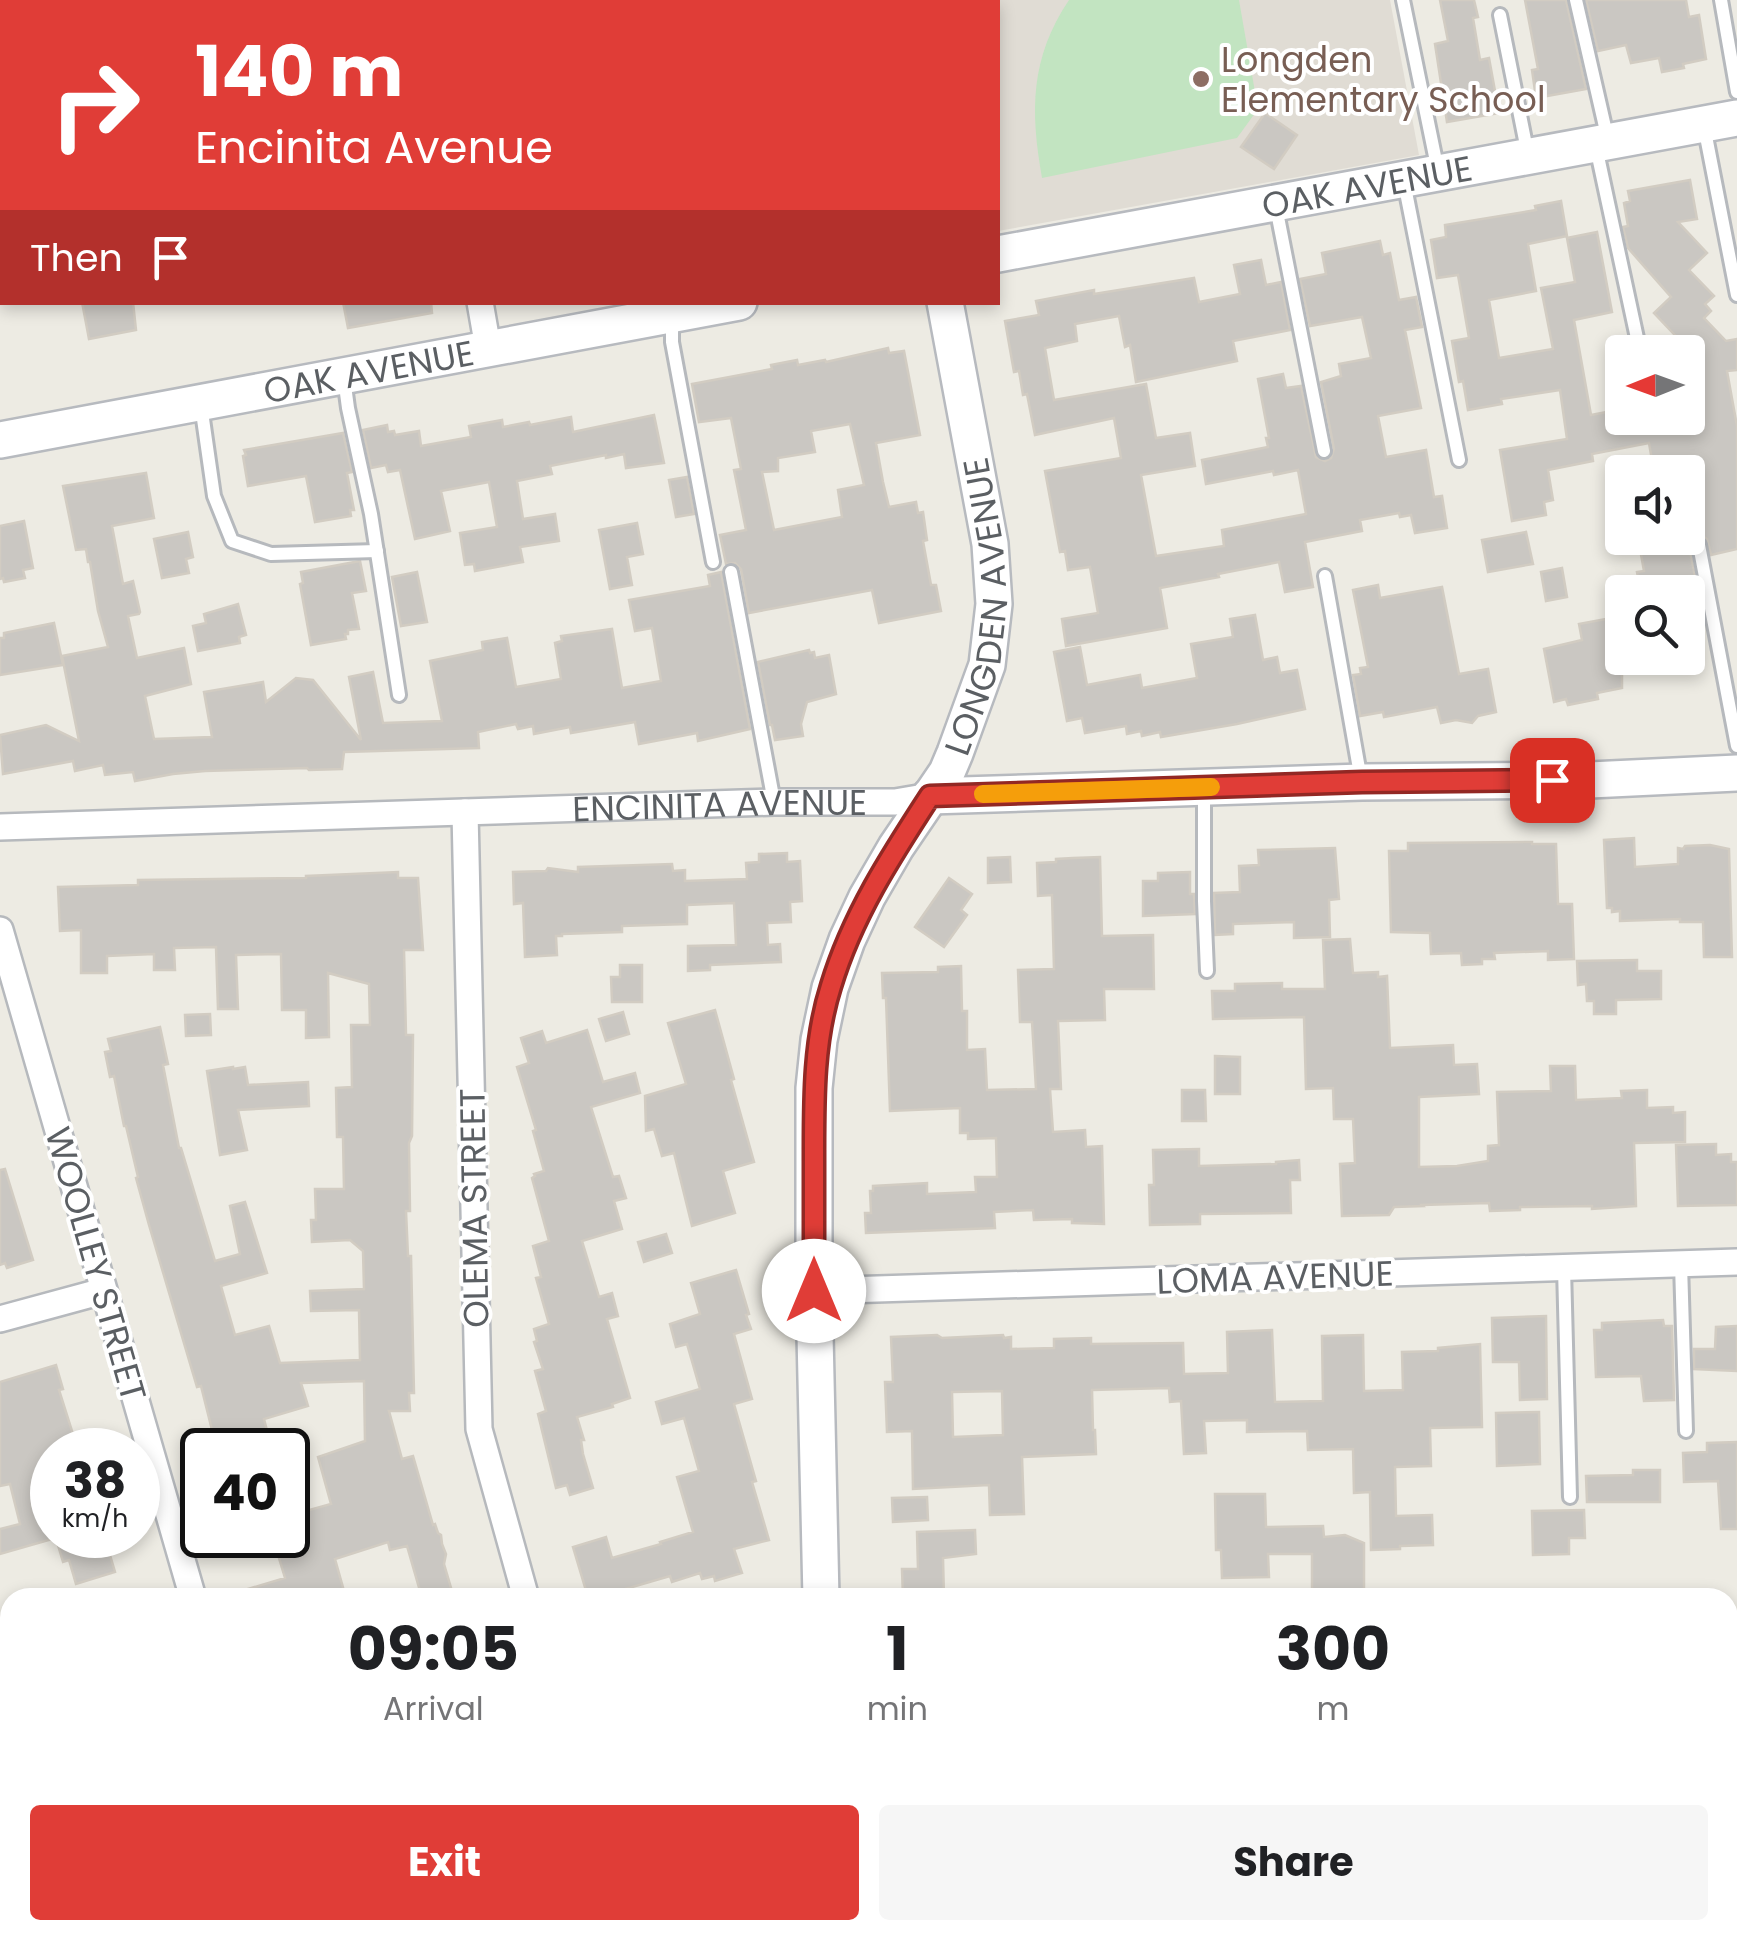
<!DOCTYPE html>
<html lang="en">
<head>
<meta charset="utf-8">
<style>
	body { margin:0; font-family:Poppins,sans-serif; background:#f6f6f6; color:#202124; height:100vh; display:flex; flex-direction:column; font-size:38px; white-space:nowrap }
	* { box-sizing:border-box; margin:0 }
	p { font-size:32px; color:#757577 }
	.icon { flex:none; width:55px; height:55px; fill:none; stroke:currentColor; stroke-width:2; stroke-linecap:round; stroke-linejoin:round }
	.map { position:relative; flex:1; overflow:hidden }
	.panel { position:absolute; left:0px; top:1588px; width:1738px; height:352px; display:flex; flex-direction:column; background:#fff; border-radius:30px 30px 0 0; box-shadow:0 5px 15px #0003 }
	.panel>* { flex:none }
	.banner { position:absolute; left:0px; top:0px; width:1000px; height:305px; box-shadow:0 5px 15px #0003; background:#e03d37; color:#fff; overflow:hidden }
	.needle { width:65px; rotate:269deg }
	.controls { position:absolute; left:1605px; top:335px; display:grid; gap:20px }
	.controls a { display:grid; place-items:center; width:100px; height:100px; border-radius:10px; background:#fff; box-shadow:0 5px 15px #0003; font-size:50px }
	.speed { position:absolute; left:30px; top:1428px; display:flex; gap:20px; font-size:50px; font-weight:700; text-align:center }
	.speed>* { display:grid; place-content:center; width:130px; height:130px; border-radius:50%; background:#fff; box-shadow:0 5px 15px #0003; line-height:1 }
	.speed small { font-size:25px; font-weight:400 }
	.speed .limit { border:5px solid #111; border-radius:15px; background:#fff; color:#111 }
	.pin { position:absolute; display:grid; place-items:center; width:85px; height:85px; color:#fff; margin:-42px; border-radius:20px; box-shadow:0 5px 15px #0006 }
	.me { position:absolute; width:110px; margin:-55px; rotate:0deg; stroke-linejoin:round; filter:drop-shadow(0 0 8px #0008) }
	.turn { display:flex; align-items:center; gap:35px; height:210px; padding:0 30px; font-size:45px }
	.turn .icon { width:130px; height:130px; stroke-width:2.5 }
	.turn b { display:block; font-size:70px; line-height:85px }
	.then { display:flex; align-items:center; height:95px; padding:0 30px; background:#0003; gap:20px; font-size:38px }
	.eta { display:flex; justify-content:space-evenly; align-items:center; height:170px; text-align:center }
	.eta b { font-size:60px; font-weight:700; line-height:70px }
	.primary-button { display:flex; gap:20px; margin-top:auto; padding:20px 30px }
	.primary-button a { flex:1; height:115px; border-radius:10px; background:#e03d37; color:#fff; font-size:40px; font-weight:700; line-height:115px; text-align:center }
	.primary-button a+a { background:#f6f6f6; color:#202124 }
	.map>svg:first-child { display:block }
	.education { fill:#e0dcd4 }
	.pitch { fill:#c2e4c1 }
	.building { fill:#cac7c2; stroke:#d2ccc2; stroke-width:2.5; fill-rule:evenodd }
	.lines { fill:none; stroke-linecap:round; stroke-linejoin:round }
	.lane-casing { stroke:#b6b9bd; stroke-width:18 }
	.street-casing { stroke:#b6b9bd; stroke-width:30 }
	.secondary-casing { stroke:#b7babf; stroke-width:40 }
	.lane { stroke:#fff; stroke-width:12 }
	.street { stroke:#fff; stroke-width:25 }
	.secondary { stroke:#fff; stroke-width:35 }
	.route-casing { stroke:#922824; stroke-width:25 }
	.route { stroke:#e03d37; stroke-width:18 }
	.slow { stroke:#f59e0b; stroke-width:18 }
	.education-dot { fill:#8d6e63; stroke:#fff; stroke-width:4 }
	.labels { text-anchor:middle; dominant-baseline:central; stroke-width:8; stroke-linejoin:round; paint-order:stroke }
	.education-label { font-size:35px; fill:#785e54; stroke:#fff; text-anchor:start }
	.street-label { font-size:35px; fill:#5b5f63; stroke:#fff }
</style>
</head>
<body>
<div class="map">
<svg width="1737" height="1939" viewBox="0 0 1737 1939">
	<rect width="100%" height="100%" fill="#edebe3"/>
	<path class="education" d="M909 0H1390L1419 155 998 231V2H910Z"/>
	<path class="pitch" d="M1069 0H1239L1258 109 1237 138 1042 178C1030 111 1030 58 1069 0Z"/>
	<g class="building">
		<path d="M1440 0H1474L1478 17 1473 18 1480 60 1489 58 1499 113 1447 122 1435 44 1448 41Z"/>
		<path d="M1525 0H1566L1586 89 1536 98 1532 70 1538 69Z"/>
		<path d="M1586 0H1686L1689 17 1699 15 1706 59 1683 64 1684 68 1662 72 1659 58 1631 63 1626 45 1598 51Z"/>
		<path d="M1265 113 1297 135 1274 169 1241 147Z"/>
		<path d="M1690 180 1697 219 1678 222 1707 253 1689 270 1714 296 1705 304 1711 311 1704 318 1726 341 1737 339V370L1727 371 1737 426V549L1711 555 1707 539 1701 535H1696L1690 541 1689 546 1698 592H1641L1637 572 1644 571 1638 538H1688V472H1654L1649 443 1592 454 1593 461 1548 470 1553 500 1544 502 1546 515 1512 521 1500 450 1567 439 1560 390 1501 399 1502 404 1468 410 1463 381 1459 382 1452 341 1469 338 1458 275 1437 278 1431 240 1446 237 1445 225 1536 210 1535 206 1561 201 1567 236 1528 244 1536 291 1489 300 1499 358 1553 349 1541 288 1575 282 1567 238 1597 232 1612 312 1574 320 1591 415 1622 409V418H1696L1688 375V349L1654 313 1671 297 1628 248 1623 227 1628 226 1624 203 1630 201 1628 191Z"/>
		<path d="M1380 241 1383 255 1390 253 1399 300 1416 297 1422 327 1405 330 1421 408 1378 416 1386 457 1426 450 1434 497 1442 496 1447 528 1415 533 1411 515 1400 517 1399 513 1360 520 1362 531 1305 542 1313 587 1285 592 1279 562 1218 574 1219 577 1160 588 1167 628 1066 646 1062 619 1098 613 1090 567 1068 570 1065 551 1060 552 1045 471 1121 458 1114 418 1035 435 1027 394 1023 395 1019 371 1014 372 1005 321 1039 315 1036 301 1094 290V294L1194 278 1199 302 1240 294 1234 265 1261 260 1266 285 1281 282 1290 330 1233 341 1237 361 1136 382 1130 345 1125 347 1119 316 1075 324 1077 341 1045 348 1054 400 1146 384 1156 438 1190 433 1195 466 1141 475 1156 556 1224 546 1222 530 1306 514 1298 470 1274 475 1273 471 1206 484 1202 460 1268 447 1266 438H1269L1258 379 1283 374 1286 388 1301 386 1316 457 1325 461 1331 458 1334 449 1321 382 1341 376 1339 364 1371 358 1362 317 1310 326 1300 279 1326 274 1322 253Z"/>
		<path d="M82 302H133L136 330 89 339Z"/>
		<path d="M343 302H431L432 313 348 328Z"/>
		<path d="M888 348 889 353 904 351 920 435 876 443 883 482 889 507 916 502 918 513 923 512 927 540 923 541 931 585H936L941 611 879 623 872 590 749 613 741 569 735 563 726 564 720 535 746 530 734 470 741 469 731 418 699 422 692 384 772 369 771 365 797 360 798 365 825 360 826 362ZM850 424 864 485 838 490 842 517 774 530 762 472 778 471V458L815 452 811 431Z"/>
		<path d="M654 415 664 463 626 468 624 454 606 458V455L550 466 552 474 517 481 523 519 555 514 559 541 520 547 523 562 475 571 474 564 465 565 460 533 497 527 489 482 441 491 450 531 415 539 400 470 388 472 386 465 371 468 363 430 387 425 388 432 394 431 395 435 419 431 421 446 471 437 469 426 502 420 503 427 529 422 530 425 571 417 573 432Z"/>
		<path d="M343 433 352 472 347 473 354 510H350L351 516 315 522 306 476 248 486 243 456 246 455 244 450Z"/>
		<path d="M146 473 154 518 112 526 123 584 133 581 140 612 139 614 128 616 137 658 184 648 191 684 145 696 154 739 212 737 204 692 263 682 266 702 296 678 313 680 361 740 349 677 373 672 383 723 442 721 430 661 483 650 482 642 507 638 516 687 561 679 555 643 562 641 561 636 612 629 622 688 661 681 652 628 635 631 629 600 710 586 708 575 721 572 750 729 698 741 697 733 639 744 635 722 571 733 570 727 534 734 533 726 518 729 516 724 478 732 479 748 344 752 342 769 309 770 307 768 205 771 173 774 135 781 133 772 105 775 103 765 75 771 73 761 3 774 0 735 46 725 79 741 62 656 108 647 98 611 90 562H88L86 549 76 550 63 486Z"/>
		<path d="M687 477 694 514 676 517 669 480Z"/>
		<path d="M24 521 33 568 23 570 25 578 4 582 3 578 0 579V526Z"/>
		<path d="M637 523 643 554 627 557 632 585 610 589 599 530Z"/>
		<path d="M188 532 193 557 186 559 189 573 162 578 154 539Z"/>
		<path d="M1526 532 1533 564 1488 572 1482 540Z"/>
		<path d="M360 561 366 591 352 593 359 629 348 630V634H345L346 639 311 645 300 584 303 583 301 572Z"/>
		<path d="M1562 568 1567 597 1546 601 1541 572Z"/>
		<path d="M417 572 427 622 401 626 392 577Z"/>
		<path d="M1378 585 1380 598 1442 587 1459 674 1488 669 1496 712 1478 716 1472 723 1456 720 1441 723 1437 707 1384 717 1383 712 1360 716 1353 675 1361 674 1360 668 1368 667 1353 590Z"/>
		<path d="M238 604 246 635 239 637 240 643 198 651 193 626 206 623 204 614Z"/>
		<path d="M1255 615 1263 660 1277 657 1280 673 1297 670 1305 709 1237 724 1161 737 1160 732 1142 736 1141 731 1127 734 1126 726 1085 733 1082 718 1067 721 1054 652 1080 647 1087 685 1140 675 1142 688 1197 678 1191 644 1233 637 1230 619Z"/>
		<path d="M1622 616V688L1597 693 1598 699 1568 705 1566 699 1554 702 1544 649 1582 640 1579 624Z"/>
		<path d="M54 623 63 665 0 675V638H4V633Z"/>
		<path d="M809 650 810 653 814 652 815 658 829 655 836 694 807 702 801 724 803 736 775 740 772 725H770L758 662Z"/>
		<path d="M1634 838 1635 867 1678 864V848L1683 849 1685 846 1710 845 1729 849 1732 957H1704L1703 922H1680V919L1620 921V911L1612 912V908H1607L1604 840Z"/>
		<path d="M1532 842V844H1556L1558 904H1572L1574 959 1548 960V951L1494 953 1495 959H1482V964L1462 965 1461 953 1431 954 1430 933 1391 932 1389 851H1408V843Z"/>
		<path d="M1335 848 1339 899 1329 900 1330 937 1294 938V922L1233 924V934L1215 935 1214 893 1240 892 1239 866 1259 865 1258 850Z"/>
		<path d="M787 853V862L800 861 802 901 790 902 791 922 767 923 768 945 780 944 781 962 710 965V970L688 971V946L736 945 734 903 687 905V924L622 926V932L562 934V936H556L557 955 525 957 523 903 514 904 513 872 546 871 548 868 578 872V867L672 864 673 871 685 870V881L747 879 746 863 759 862V854Z"/>
		<path d="M1010 857 1011 882 988 883V858Z"/>
		<path d="M1100 857 1102 936 1153 935 1154 989H1104L1105 1020 1058 1021 1061 1089H1050L1053 1132 1085 1130 1086 1147 1102 1146 1104 1224 1072 1223V1219L1034 1220 1033 1210 994 1212 995 1228 866 1233 865 1213H871L870 1191H873V1186L927 1183V1194L976 1192 975 1177H997L996 1138 968 1139V1133H960V1108L890 1111 886 998H883L882 973 938 972V967L961 966 962 1011H967V1050L985 1049 987 1090 1036 1089 1032 1022H1020L1018 970 1054 969 1052 895 1038 896 1037 863 1056 862V859L1073 858Z"/>
		<path d="M398 872V878H418L423 950H404L406 1035H413L412 1136 409 1143 410 1211H406L408 1256H411L414 1393H409L410 1411H389L402 1459 413 1456 433 1525 435 1524 438 1533 441 1535 442 1544 446 1554 444 1564 454 1598H422L407 1546 390 1550 388 1542 335 1559 346 1598H239L238 1592 285 1578 272 1535H288V1516L331 1504 318 1457 365 1441 364 1381 301 1383 308 1406 264 1419 272 1450H217L201 1386 197 1387 149 1225 136 1178 138 1177 126 1126H124L114 1076 110 1077 105 1052 111 1051 108 1039 160 1027 168 1064 163 1065 179 1148H181L215 1261 240 1254 230 1206 245 1202 267 1273 221 1286 235 1335 269 1326 280 1363 360 1360 359 1310 311 1311 310 1291 364 1289 363 1251 350 1240 312 1242 311 1220H316L315 1189H344L343 1137H337L336 1088 352 1087 351 1025H370L369 984 328 973 329 1037 306 1038V1010H282L281 954 236 955 238 1009H218L216 947 174 948 175 970H154V954L107 956V973H81V930L60 931 58 887 138 885V880L306 878V876Z"/>
		<path d="M1190 872V894H1194L1195 914 1143 916V881H1158V873Z"/>
		<path d="M949 878 972 894 961 910 967 915 944 947 915 927Z"/>
		<path d="M1350 939 1353 973 1378 972V977L1387 976 1390 1048 1453 1045 1454 1065 1477 1064 1479 1094 1419 1097V1167L1457 1166 1488 1161V1146L1499 1145 1497 1092 1551 1091 1550 1066H1575L1576 1100 1622 1098 1621 1091 1647 1090V1108L1673 1107V1113L1685 1112V1142L1634 1143 1636 1206 1592 1209V1206L1520 1207V1210L1490 1211 1489 1203 1422 1205 1423 1206 1394 1207 1389 1215 1342 1216 1340 1164 1355 1163 1353 1119H1334L1333 1088 1306 1089 1304 1017 1213 1019 1212 991H1235V984L1282 983V989H1325L1323 940Z"/>
		<path d="M1637 960V971H1661V999L1616 1000V1014H1594V1001H1587L1586 984 1578 985 1577 961Z"/>
		<path d="M620 965H642V1002H612L611 977H620Z"/>
		<path d="M715 1010 734 1079 731 1080 754 1162 723 1171 735 1213 692 1226 674 1153 662 1156 654 1129 646 1131 645 1096 686 1084 668 1023Z"/>
		<path d="M623 1012 629 1034 606 1041 599 1019Z"/>
		<path d="M210 1014 211 1035 186 1036 185 1015Z"/>
		<path d="M587 1030 603 1082 635 1073 640 1093 591 1107 613 1177 619 1176 626 1198 614 1201 622 1229 582 1241 599 1297 612 1293 618 1316 607 1319 630 1398 612 1404 613 1407 577 1417 584 1440H581L583 1454 593 1488 570 1495 567 1485 556 1488 538 1414 546 1411 535 1371 543 1369 534 1342 537 1341 534 1329 549 1324 536 1278 541 1277 533 1246 549 1241 532 1178 535 1176 534 1174 544 1171 533 1131 536 1130 517 1067 529 1063 521 1038 542 1031 546 1043Z"/>
		<path d="M1215 1056 1240 1057V1094H1215Z"/>
		<path d="M233 1067V1069L245 1067 248 1085 308 1082 309 1106 238 1110 247 1150 220 1155 207 1071Z"/>
		<path d="M1182 1090H1205L1206 1121H1182Z"/>
		<path d="M1716 1144V1155L1731 1154V1162H1737V1205L1678 1206 1676 1145Z"/>
		<path d="M1199 1149V1166L1276 1164V1162L1299 1160 1300 1180H1290L1291 1213 1200 1214V1224L1150 1225 1149 1185H1154L1153 1150Z"/>
		<path d="M5 1169 33 1260 7 1268 5 1263 0 1265V1170Z"/>
		<path d="M666 1234 672 1253 644 1262 638 1242Z"/>
		<path d="M736 1270 749 1314 746 1315 751 1329 734 1334 752 1399 734 1404 756 1481 752 1482 769 1540 734 1549 742 1573 715 1581 714 1576 702 1579 700 1573 672 1582 670 1576 605 1595 603 1590 587 1594 573 1547 606 1537 612 1558 661 1544 660 1542 693 1532 677 1477 699 1471 684 1418 662 1424 656 1402 700 1389 687 1344 676 1347 670 1324 700 1314 691 1283Z"/>
		<path d="M1546 1316 1547 1399 1520 1400 1519 1362H1493L1492 1318Z"/>
		<path d="M1663 1320 1664 1326H1672L1674 1400 1644 1401 1641 1376 1596 1377 1594 1330H1602V1323Z"/>
		<path d="M1737 1326V1371L1694 1369V1349H1715L1716 1327Z"/>
		<path d="M1272 1330 1275 1402 1323 1401 1322 1336 1363 1335 1364 1391 1403 1390 1402 1352 1438 1351V1348L1480 1344 1482 1427 1430 1428 1431 1466 1395 1467 1396 1516 1432 1515 1433 1545 1400 1546V1549L1371 1550 1370 1492 1354 1493 1353 1449 1308 1450 1307 1431 1247 1432V1420L1204 1421 1206 1453 1184 1454 1181 1401 1170 1402 1169 1388 1092 1390 1093 1430H1095L1096 1454 1022 1457 1024 1514 990 1515 989 1485 913 1489 912 1431 887 1432 885 1382H893L891 1337 937 1335 942 1338 1003 1335 1004 1338 1011 1337V1349L1054 1348V1339L1091 1338V1344L1183 1343 1184 1374 1228 1373 1227 1332ZM1002 1391 1003 1435 953 1437 952 1392Z"/>
		<path d="M56 1365 63 1389 59 1390 78 1450H52V1539L0 1554V1529L20 1524 10 1484 0 1486V1382Z"/>
		<path d="M1539 1412 1540 1464 1497 1466 1496 1413Z"/>
		<path d="M1737 1442V1529H1721L1718 1481 1684 1482 1683 1453 1707 1452V1443Z"/>
		<path d="M1633 1470H1660V1502H1587L1586 1476 1633 1475Z"/>
		<path d="M1215 1494H1265L1266 1527 1323 1526 1324 1537 1345 1535 1364 1543V1598H1312V1554H1268L1269 1577 1222 1578 1221 1550H1216Z"/>
		<path d="M927 1497 928 1520 893 1522 892 1498Z"/>
		<path d="M1584 1510 1585 1538H1569V1554L1533 1555 1532 1511Z"/>
		<path d="M975 1530 976 1554 943 1558 944 1598H903L902 1569H918L917 1532Z"/>
		<path d="M55 1535H104L115 1572 76 1584 69 1560 63 1562Z"/>
	</g>
	<g class="lines">
		<defs>
			<g id="lane">
				<path d="M1403 0 1438 171"/>
				<path d="M1576 0 1608 140"/>
				<path d="M1721 0 1737 92"/>
				<path d="M1500 15 1528 155"/>
				<path d="M1704 126 1737 295"/>
				<path d="M1596 147 1640 352"/>
				<path d="M1404 182 1459 460"/>
				<path d="M1276 207 1324 451"/>
				<path d="M672 317V342L713 562"/>
				<path d="M344 378 348 408 371 514 399 695"/>
				<path d="M201 405 214 496 232 541 271 554 377 551"/>
				<path d="M1699 545 1737 746"/>
				<path d="M731 572 774 802"/>
				<path d="M1325 576 1361 780"/>
				<path d="M1204 790V901L1207 971"/>
				<path d="M1681 1264 1686 1431"/>
				<path d="M1564 1268 1570 1497"/>
			</g>
			<g id="street">
				<path d="M425 0V2"/>
				<path d="M480 302 488 348"/>
				<path d="M465 812 479 1429 526 1598"/>
				<path id="s1" d="M0 827 774 802H895L930 796"/>
				<path d="M0 930 193 1598"/>
				<path d="M814 1291 1737 1262"/>
				<path d="M0 1319 103 1291"/>
				<path d="M1728 1745H1737"/>
				<path d="M0 1782 10 1784"/>
				<path d="M290 1930 293 1939"/>
			</g>
			<g id="secondary">
				<path d="M888 0 889 2"/>
				<path id="s2" d="M998 254 1737 118"/>
				<path id="s3" d="M0 440 739 302"/>
				<path d="M930 796 1362 782 1590 780 1737 773"/>
				<path id="s4" d="M821 1598 814 1291V1088L819 1040 830 988 847 940 867 897 896 847 947 772 955 753 987 665 994 604 990 544 945 302"/>
				<path d="M831 1930 832 1939"/>
			</g>
		</defs>
		<use href="#lane" class="lane-casing"/>
		<use href="#street" class="street-casing"/>
		<use href="#secondary" class="secondary-casing"/>
		<use href="#lane" class="lane"/>
		<use href="#street" class="street"/>
		<use href="#secondary" class="secondary"/>
	</g>
	<g class="lines">
		<defs>
			<path id="route" d="M814 1291C814 1248 814 1204 814 1161 814 1102 813 1042 831 986 852 916 891 856 930 796L1362 782 1552 780"/>
		</defs>
		<use href="#route" class="route-casing"/>
		<use href="#route" class="route"/>
		<path class="slow" d="M983 794 1211 787"/>
	</g>
	<circle class="education-dot" cx="1201" cy="79" r="10"/>
	<g class="labels">
		<g class="education-label">
			<text x="1221" y="59">Longden<tspan x="1221" dy="40">Elementary School</tspan></text>
		</g>
		<g class="street-label">
			<text stroke="none"><textPath href="#s2" startOffset="375">OAK AVENUE</textPath></text>
			<text stroke="none"><textPath href="#s3" startOffset="375">OAK AVENUE</textPath></text>
			<text stroke="none"><textPath href="#s4" startOffset="1030">LONGDEN AVENUE</textPath></text>
			<text stroke="none"><textPath href="#s1" startOffset="720">ENCINITA AVENUE</textPath></text>
			<text transform="translate(474 1208) rotate(-91)">OLEMA STREET</text>
			<text transform="translate(96 1264) rotate(74)">WOOLLEY STREET</text>
			<text transform="translate(1275 1277) rotate(-2)">LOMA AVENUE</text>
		</g>
	</g>
</svg>
<div class="controls">
<a><svg class="needle" viewBox="-14 -14 28 28"><path d="M0-13l5 13h-10z" fill="#e53935"/><path d="M0 13l5-13h-10z" fill="#757577"/></svg></a>
<a><svg class="icon" aria-label="sound" viewBox="0 0 24 24"><path d="M4 9h4l5-4v14l-5-4H4zM17 9q2 3 0 6"/></svg></a>
<a><svg class="icon" aria-label="search" viewBox="0 0 24 24"><circle cx="10" cy="10" r="6"/><path d="M15 15l6 6"/></svg></a>
</div>
<div class="speed"><div>38<small>km/h</small></div><div class="limit">40</div></div>
<div class="pin" style="left:1552px;top:780px;background:#d93025"><svg class="icon" aria-label="arrive" viewBox="0 0 24 24"><path d="M6 21V4h12l-3 4 3 4H6"/></svg></div>
<svg class="me" style="left:814px;top:1291px" viewBox="-20 -20 40 40"><circle r="19" fill="#fff"/><path d="M0-13L10 11 0 6-10 11z" fill="#e03d37"/></svg>
<div class="banner">
<div class="turn"><svg class="icon" aria-label="right" viewBox="0 0 24 24"><path d="M7 20v-9h11M14 6l5 5-5 5"/></svg><div><b>140 m</b>Encinita Avenue</div></div>
<div class="then">Then<svg class="icon" aria-label="arrive" viewBox="0 0 24 24"><path d="M6 21V4h12l-3 4 3 4H6"/></svg></div>
</div>
<section class="panel">
<div class="eta">
<div><b>09:05</b><p>Arrival</p></div>
<div><b>1</b><p>min</p></div>
<div><b>300</b><p>m</p></div>
</div>
<div class="primary-button"><a>Exit</a><a>Share</a></div>
</section>
</div>
</body>
</html>
